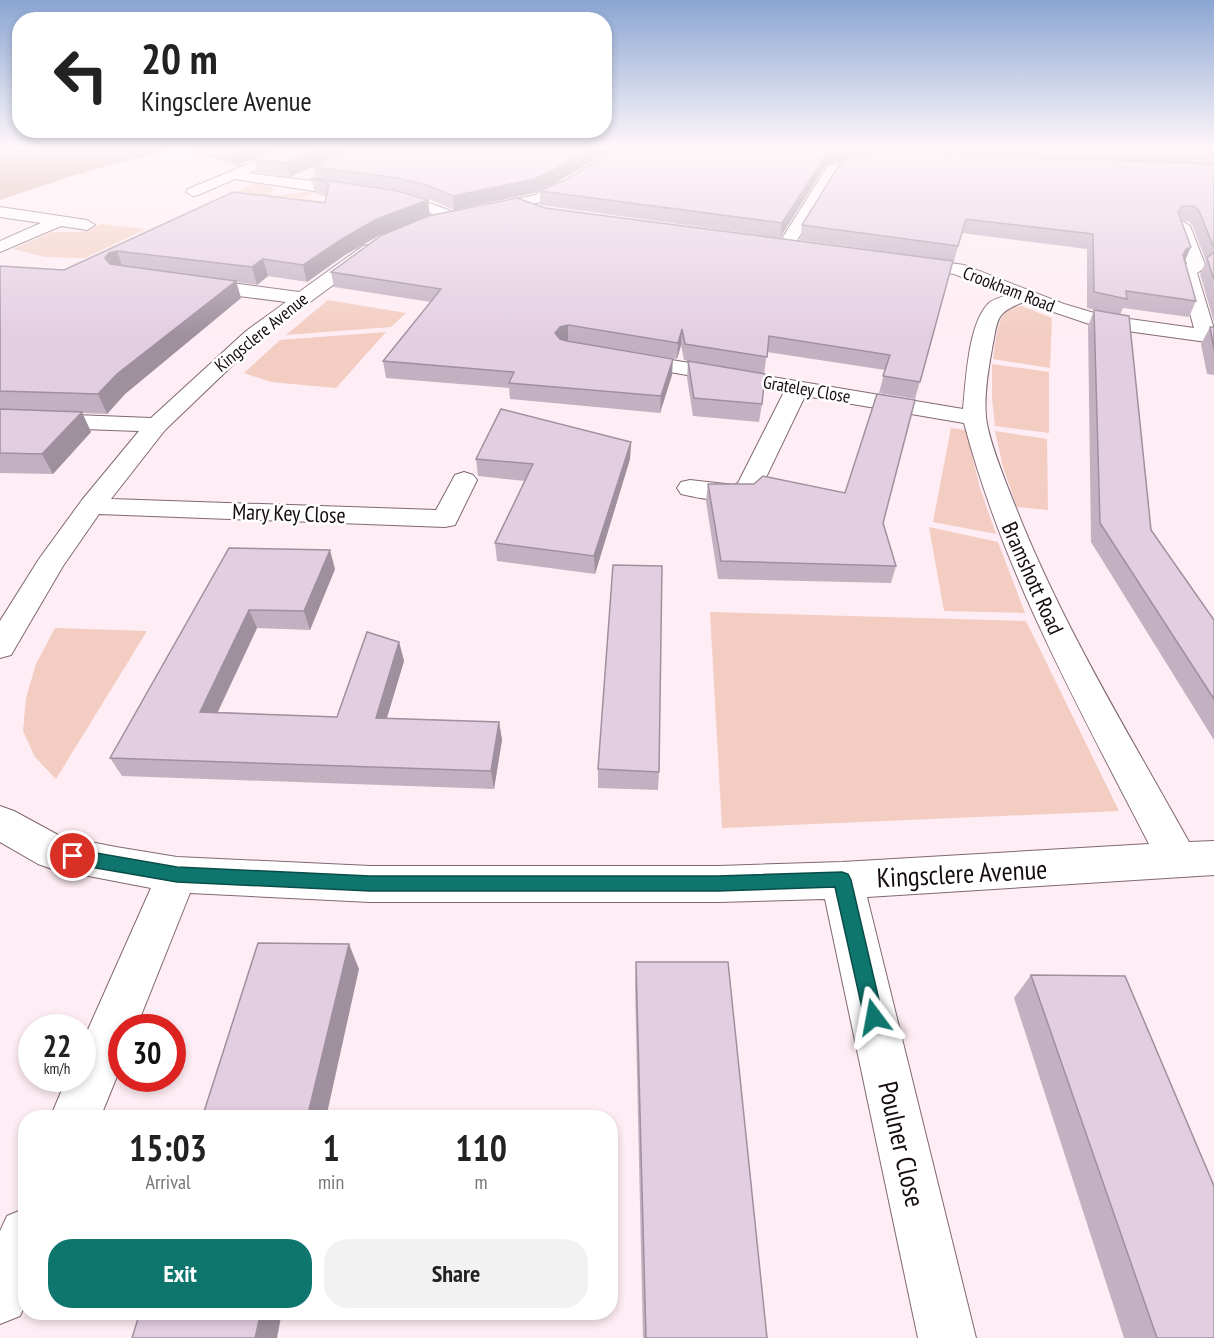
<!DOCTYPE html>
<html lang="en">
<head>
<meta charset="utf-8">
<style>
	body { margin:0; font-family:"PT Sans Narrow",sans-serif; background:#f2f2f2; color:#222; height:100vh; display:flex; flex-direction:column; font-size:22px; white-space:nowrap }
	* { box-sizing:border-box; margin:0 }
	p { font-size:20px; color:#767676 }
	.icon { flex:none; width:33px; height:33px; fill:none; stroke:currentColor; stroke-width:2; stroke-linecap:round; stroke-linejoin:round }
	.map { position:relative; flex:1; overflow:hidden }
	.details { position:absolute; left:18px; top:1110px; width:600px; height:210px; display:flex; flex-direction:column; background:#fff; border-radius:24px; box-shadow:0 3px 9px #0003 }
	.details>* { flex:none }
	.hud { position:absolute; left:12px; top:12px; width:600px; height:126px; border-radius:24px; box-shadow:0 3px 9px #0003; background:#fff; color:#222; overflow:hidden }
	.speed { position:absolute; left:18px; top:1014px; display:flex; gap:12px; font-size:30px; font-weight:700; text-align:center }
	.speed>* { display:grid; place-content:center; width:78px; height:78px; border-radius:50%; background:#fff; box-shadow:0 3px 9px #0003; line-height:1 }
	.speed small { font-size:15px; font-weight:400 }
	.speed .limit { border:9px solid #d22; background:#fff; color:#111 }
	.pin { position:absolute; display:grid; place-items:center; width:51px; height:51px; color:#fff; margin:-26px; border:3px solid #fff; border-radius:50%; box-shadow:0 2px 6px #0007 }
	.me { position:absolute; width:66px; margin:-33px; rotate:347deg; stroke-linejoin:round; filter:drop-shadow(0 0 4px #0008) }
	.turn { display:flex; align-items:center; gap:21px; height:126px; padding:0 30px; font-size:27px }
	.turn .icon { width:78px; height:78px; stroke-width:2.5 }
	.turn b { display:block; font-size:42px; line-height:51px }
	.eta { display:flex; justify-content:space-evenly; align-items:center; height:102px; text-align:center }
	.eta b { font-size:36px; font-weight:700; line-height:42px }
	.primary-button { display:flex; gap:12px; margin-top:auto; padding:12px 30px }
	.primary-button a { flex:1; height:69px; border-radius:24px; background:#0f766e; color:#fff; font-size:24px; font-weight:700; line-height:69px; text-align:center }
	.primary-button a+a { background:#f2f2f2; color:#222 }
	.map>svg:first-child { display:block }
	.green { fill:#f3cdc1 }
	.forest { fill:#cea396 }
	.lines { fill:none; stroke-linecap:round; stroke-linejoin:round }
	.minor-casing { stroke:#816872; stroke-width:2 }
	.minor { fill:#fff; fill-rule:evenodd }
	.wall { fill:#c3b1c2 }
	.shaded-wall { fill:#9f909e }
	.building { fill:#e3cee1; stroke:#9f909e; stroke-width:1.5 }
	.route { fill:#0f766e; stroke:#0a4d48; stroke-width:1.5 }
	.labels { text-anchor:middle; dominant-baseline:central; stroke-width:5; stroke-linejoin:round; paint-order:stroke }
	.far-street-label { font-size:18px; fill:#160d11; stroke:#fff }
	.street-label { font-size:22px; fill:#160d11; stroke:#fff }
	.near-street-label { font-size:27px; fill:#160d11; stroke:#fff }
</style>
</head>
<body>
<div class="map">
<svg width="1214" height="1338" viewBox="0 0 1214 1338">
	<rect width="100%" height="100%" fill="#feedf4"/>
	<g class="green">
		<path d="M257 183 275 188 269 194C285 197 299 191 316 191L303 198 331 202 317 209 226 196Z"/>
		<path d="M101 224 146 229 85 258 44 257 13 249 52 232H81Z"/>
		<path d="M328 300 406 313 391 327 286 335Z"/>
		<path d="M1022 306 1052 318 1050 368 993 359C995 348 997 316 1008 309 1012 306 1018 307 1022 306Z"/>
		<path d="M386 332 336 388 271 382 244 373 280 340Z"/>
		<path d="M992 364 1049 372V433L995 426 992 398Z"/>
		<path d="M951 428 966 430 980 488 996 534 933 522Z"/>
		<path d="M995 431 1047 439 1048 510 1017 507 1003 467Z"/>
		<path d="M929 527 998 542 1025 613 944 611Z"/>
		<path d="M710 612 1026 621 1119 811 722 828Z"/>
		<path d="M55 628 147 631 56 779 35 757 23 731 26 698 36 664Z"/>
	</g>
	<path class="forest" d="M0 149H173L75 175 0 200Z"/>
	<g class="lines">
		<defs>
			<g id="minor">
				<path d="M284 149H301L249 173C318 183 393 185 458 214L460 217 452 222 418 208 400 204 235 179 198 195 193 196 186 192 188 189Z"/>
				<path d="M613 149H629L545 201 481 216 473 211 475 208 535 195Z"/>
				<path d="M882 155 889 159 887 162 853 166 837 173 792 249H780L778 245 827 167 850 158Z"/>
				<path d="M0 207 87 220 95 225 87 230 61 226 0 252V241L41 223 0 217Z"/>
				<path d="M1182 221 1190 226 1206 267 1197 273 1214 329V343L1098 327 1024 302C994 313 998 320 992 349 988 370 984 396 986 417 988 440 1007 485 1016 508 1062 625 1128 732 1189 842L1214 841V875L867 897 976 1338H918L825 899 719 902H370L190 893 136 1028H122V1064L100 1118H50L67 1078H82V1043L151 888 52 869 38 864 0 842V806L14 811 60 836 116 847 177 857 370 866H719L842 862 1149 844C1078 706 1004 574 964 423L805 396 758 494C734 504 706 500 681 494L677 488 681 482 690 480 734 485 738 483 784 392 630 365 623 363 619 359 623 355 630 353 963 409C966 381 968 321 990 302 994 299 1002 297 1007 295L954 274 902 266 899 262 902 258 908 257 964 265 1064 304 1101 315 1194 328 1178 270 1181 266 1187 264 1174 226Z"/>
				<path d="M369 245 375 246 378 250 375 254 260 339 165 430 111 499 436 510 455 475 464 472 473 475 477 480 455 525 445 527 99 514 63 566 11 655 0 658V621L39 559 82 500 139 431 0 426V412L151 418 246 331 286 302 193 290 187 288 184 284 187 280 193 278 299 292 363 246Z"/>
				<path d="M26 1208V1303L20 1316 0 1324V1231L7 1216Z"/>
			</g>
		</defs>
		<use href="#minor" class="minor-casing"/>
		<use href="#minor" class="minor"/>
	</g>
	<g class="wall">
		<path d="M190 149H349L290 177 257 172 254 159 236 166 190 151Z"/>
		<path d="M617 149H1214V322L1200 274 1206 261 1192 225 1188 221H1181L1185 261 1196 301 1189 317 1123 308 1120 315 1151 530 1214 620V740L1091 542 1088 326 1094 310 1109 313 1087 308V249L962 233 954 261 800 240 802 225 861 155 850 156 825 166 780 238 540 205V191L567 179Z"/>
		<path d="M313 167 555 183 534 193 454 210 429 199 400 192 430 215 545 208 953 261 915 399 879 393 885 370 767 352 764 374 684 360 681 345 677 359 567 341 672 375 660 413 510 399 509 388 386 378 383 361 431 302 334 287 331 272 404 226 380 235 345 255 307 282 268 276 257 285 236 282 241 298 125 394 107 414 82 413 91 432 53 474 0 473V266L64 270 233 192 325 203 326 197 315 193 311 178 315 179Z"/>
		<path d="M1210 327H1214V375L1207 374 1201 344Z"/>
		<path d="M688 361 762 404 759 422 693 416 687 378Z"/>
		<path d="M631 442 630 459 595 574 497 561 495 543 525 481 478 476 476 459Z"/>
		<path d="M708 484 883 523 896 566 891 583 718 579 706 501Z"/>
		<path d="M229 548 335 569 310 630 257 628 218 712 337 717 399 642 404 661 387 718 499 722 502 740 494 789 122 776 110 758Z"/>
		<path d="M598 769 659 772 658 790 598 788Z"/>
		<path d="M636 962 767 1338H643L635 986Z"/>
		<path d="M1031 975 1214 1338H1124L1014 998Z"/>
	</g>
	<g class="shaded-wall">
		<path d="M245 149H279L236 166 233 154Z"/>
		<path d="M319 149H349L290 177 287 163Z"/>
		<path d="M589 149H610L555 183 534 193 454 210 453 196Z"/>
		<path d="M838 149H884L883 153 850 156 825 166 780 238 782 223 827 153Z"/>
		<path d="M428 200 430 216 380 235 345 255 307 282 303 265 342 239 377 219Z"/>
		<path d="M1191 247 1184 263 1176 271 1186 249Z"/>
		<path d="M117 251 123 268 115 270 105 258 109 253Z"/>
		<path d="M263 259 268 276 257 285 252 267Z"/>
		<path d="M236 281 241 298 125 394 107 414 98 394 117 374Z"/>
		<path d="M568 325V341L560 343 555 333 560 327Z"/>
		<path d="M682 329 681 345 677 359 678 343Z"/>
		<path d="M673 359 672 375 660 413 661 396Z"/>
		<path d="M82 412 91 432 53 474 42 454Z"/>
		<path d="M631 442 630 459 595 574 594 556Z"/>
		<path d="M330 550 335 569 310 630 304 611Z"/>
		<path d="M249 610 257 628 209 730 200 712Z"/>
		<path d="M399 642 404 661 381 737 376 718Z"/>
		<path d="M499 722 502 740 494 789 491 771Z"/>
		<path d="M349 944 359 969 326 1118H307Z"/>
		<path d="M261 1312H282L277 1338H255Z"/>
	</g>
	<g class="building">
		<path d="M218 149H245L233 154Z"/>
		<path d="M277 149H319L287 163 253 159Z"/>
		<path d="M352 149H589L554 170 534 179 453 196 427 185 398 178 313 167Z"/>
		<path d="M617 149H838L827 153 782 223 540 191 567 179Z"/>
		<path d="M1124 149H1214V152Z"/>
		<path d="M886 152 1214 164V248L1199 211 1194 206H1182L1178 212 1191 247 1186 249 1183 255 1196 301 1126 291 1127 299 1094 292 1093 234 966 219 958 246 802 225 841 162 856 155Z"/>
		<path d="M311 178 397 191 428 200 377 219 342 239 303 265 263 259 252 267 117 251 109 253 105 258 110 264 236 281 117 374 98 394 0 391V266L64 270 233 192 325 203 329 184Z"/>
		<path d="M517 198 545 208 953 261 920 382 883 376 890 355 769 336 767 357 685 344 682 329 678 343 568 325 560 327 555 333 560 339 567 341 673 359 661 396 509 383 514 372 383 361 441 289 331 272 382 235 428 216Z"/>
		<path d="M1214 252V280L1207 258Z"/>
		<path d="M1094 310 1129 316 1151 530 1214 620V699L1100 523Z"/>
		<path d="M1210 327H1214V349Z"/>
		<path d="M688 361 765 374 762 404 694 398Z"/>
		<path d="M877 394 915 400 883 523 896 566 721 561 708 484H754L763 476 845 493Z"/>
		<path d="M0 409 82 412 42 454 0 453Z"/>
		<path d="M501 409 631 442 594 556 495 543 533 464 476 459Z"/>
		<path d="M229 548 330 550 304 611 249 610 200 712 337 717 367 632 399 642 376 718 499 722 491 771 110 758Z"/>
		<path d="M613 565 662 566 659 772 598 769Z"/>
		<path d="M258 943 349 944 307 1118H202Z"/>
		<path d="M636 962H728L767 1338H646Z"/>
		<path d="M1031 975 1125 976 1214 1186V1338H1157Z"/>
		<path d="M140 1312H261L255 1338H132Z"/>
	</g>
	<linearGradient id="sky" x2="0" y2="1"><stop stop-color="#8ba6d3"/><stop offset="0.44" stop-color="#fff7fa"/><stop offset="1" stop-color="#fff7fa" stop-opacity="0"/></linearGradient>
	<rect width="1214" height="336" fill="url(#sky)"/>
	<path class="route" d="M73 849 177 867 370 876H718L842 872 848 874 851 880 883 1017 880 1024 874 1027 867 1024 864 1017 835 887 718 891H370L177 882 73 864 67 862 65 856 67 851Z"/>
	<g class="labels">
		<g class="far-street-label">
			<text transform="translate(1009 289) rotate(21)">Crookham Road</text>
			<text transform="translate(261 332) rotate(-39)">Kingsclere Avenue</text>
			<text transform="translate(807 389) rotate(10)">Grateley Close</text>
		</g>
		<g class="street-label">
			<text transform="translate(289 513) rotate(2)">Mary Key Close</text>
			<text transform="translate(1033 578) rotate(66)">Bramshott Road</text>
		</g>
		<g class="near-street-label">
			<text transform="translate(962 873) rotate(-3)">Kingsclere Avenue</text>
			<text transform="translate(902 1144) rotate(77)">Poulner Close</text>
		</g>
	</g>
</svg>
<div class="speed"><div>22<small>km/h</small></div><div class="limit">30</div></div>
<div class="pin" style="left:73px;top:856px;background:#d93025"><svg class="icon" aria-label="arrive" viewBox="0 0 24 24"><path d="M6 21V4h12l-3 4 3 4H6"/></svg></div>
<svg class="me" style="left:874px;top:1017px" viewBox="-20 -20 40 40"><path d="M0-17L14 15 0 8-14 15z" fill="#0f766e" stroke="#fff" stroke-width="4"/></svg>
<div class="hud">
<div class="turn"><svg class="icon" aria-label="left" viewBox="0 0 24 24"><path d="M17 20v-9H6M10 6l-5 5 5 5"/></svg><div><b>20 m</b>Kingsclere Avenue</div></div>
</div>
<section class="details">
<div class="eta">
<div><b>15:03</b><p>Arrival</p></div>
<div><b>1</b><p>min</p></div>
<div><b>110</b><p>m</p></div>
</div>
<div class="primary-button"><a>Exit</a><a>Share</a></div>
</section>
</div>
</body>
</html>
